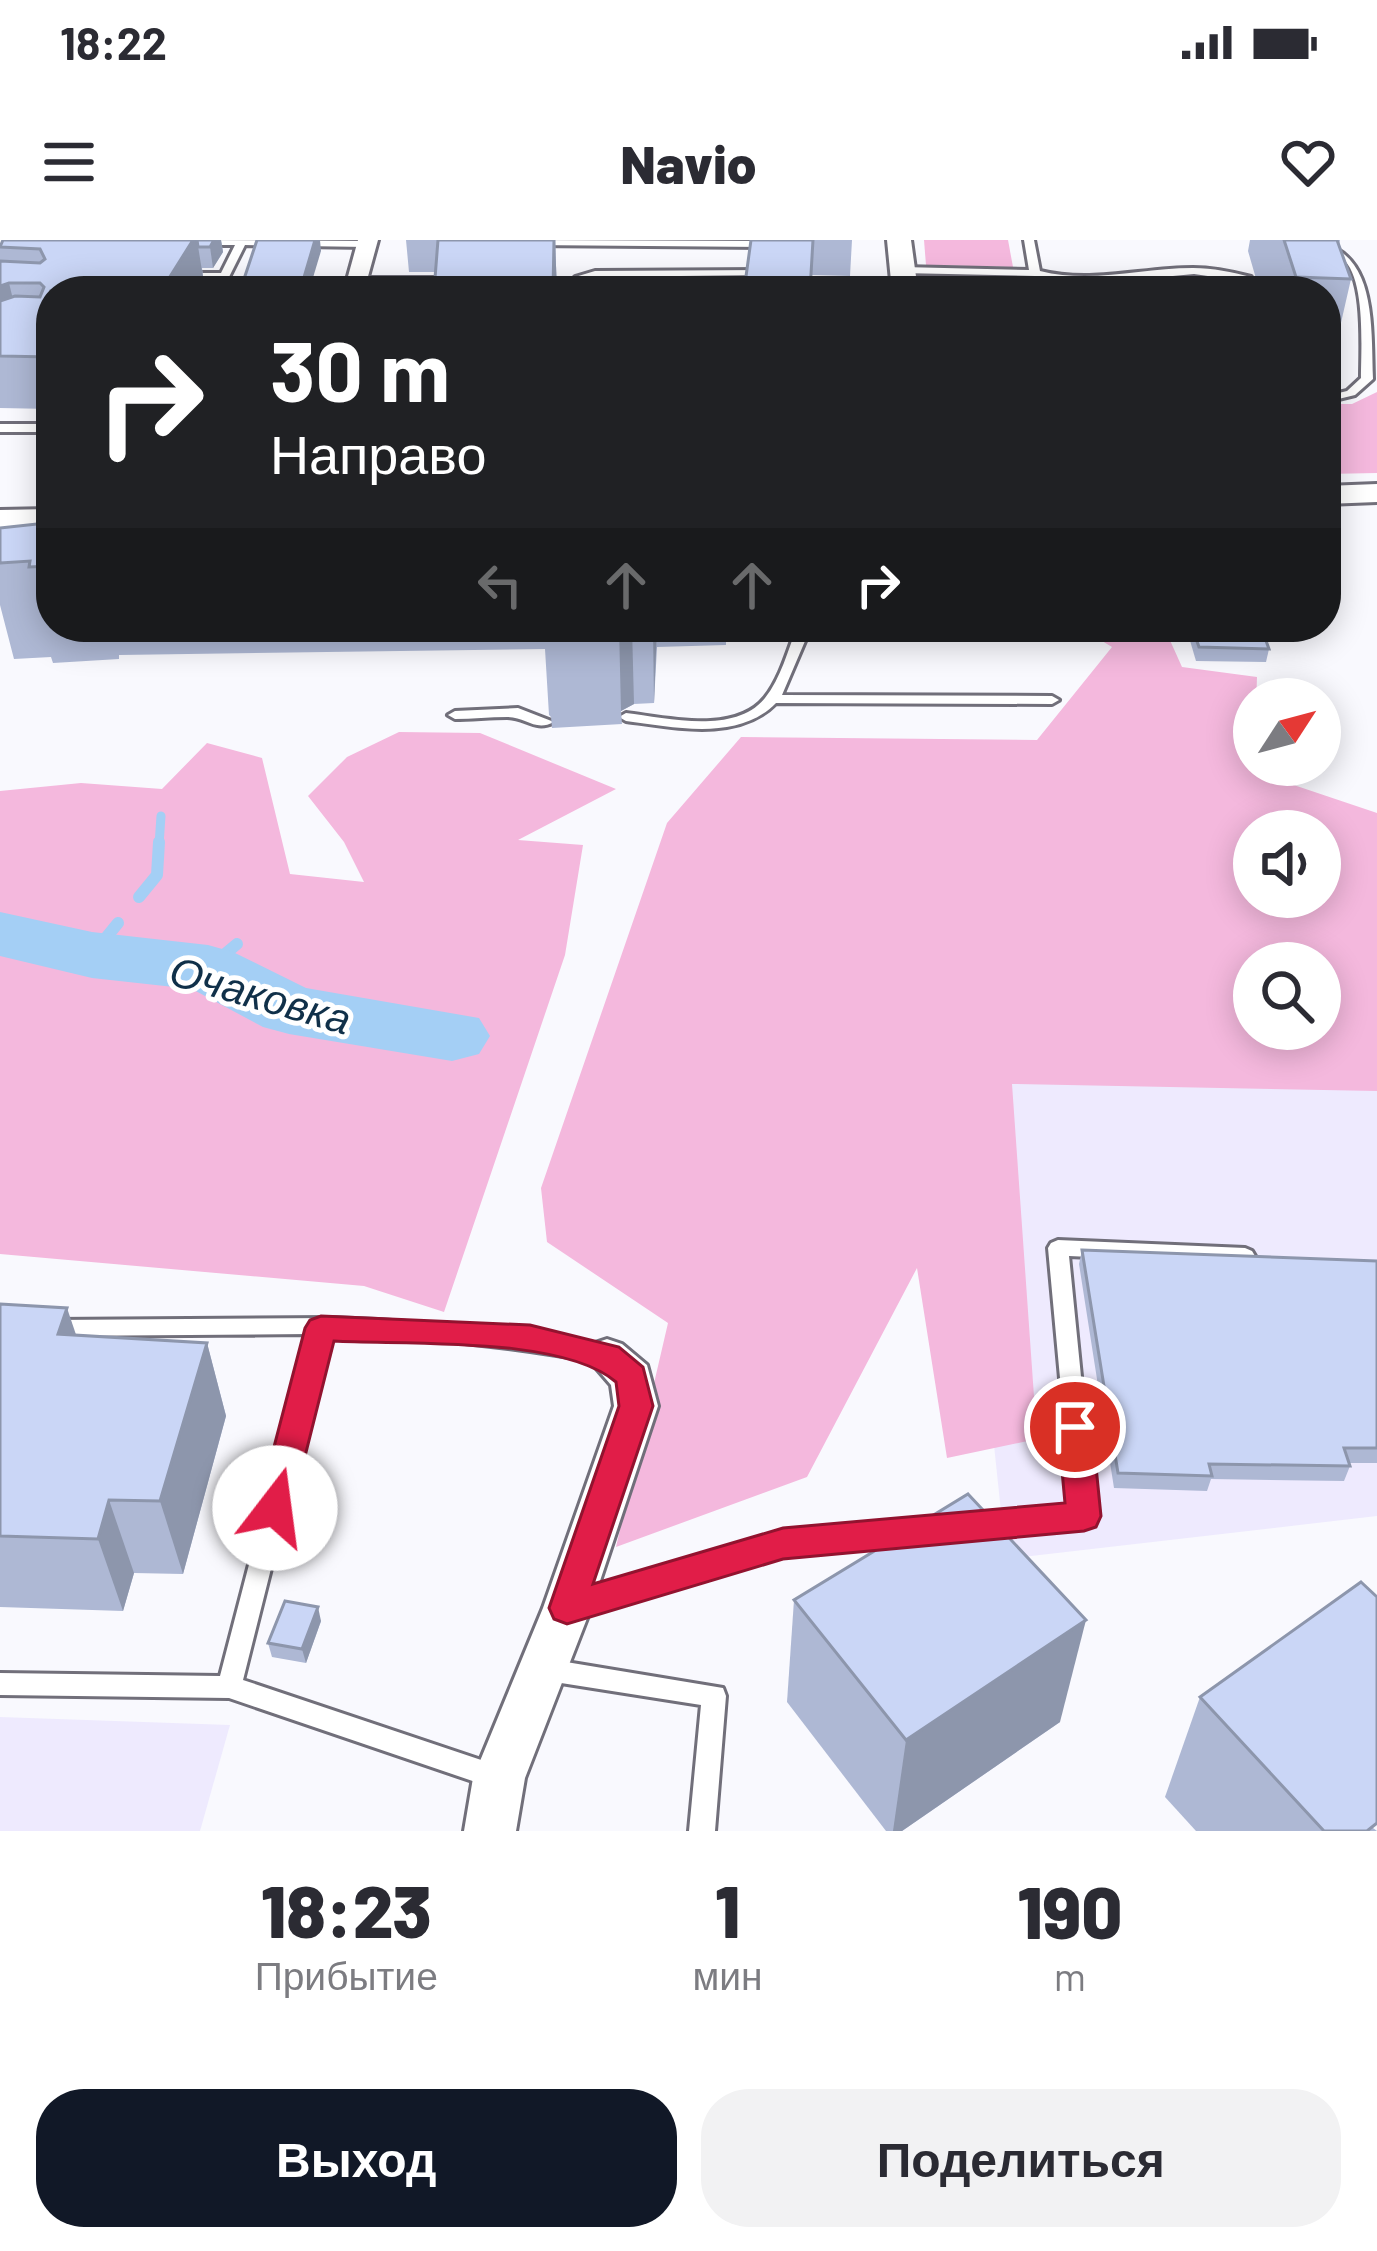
<!DOCTYPE html>
<html lang="ru">
<head>
<meta charset="utf-8">
<style>
	body { margin:0; font-family:Barlow,sans-serif; background:#f2f2f3; color:#2b2b33; height:100vh; display:flex; flex-direction:column; font-size:45px; white-space:nowrap }
	* { box-sizing:border-box; margin:0 }
	p { font-size:39px; color:#7c7c81 }
	.icon { flex:none; width:66px; height:66px; fill:none; stroke:currentColor; stroke-width:2; stroke-linecap:round; stroke-linejoin:round }
	.map { position:relative; height:1591px; overflow:hidden }
	.panel { display:flex; flex-direction:column; background:#fff; flex:1 }
	.panel>* { flex:none }
	.banner { position:absolute; left:36px; top:36px; width:1305px; height:366px; border-radius:48px; box-shadow:0 6px 30px #0003; background:#202124; color:#fff; overflow:hidden }
	.needle { width:78px; rotate:54deg }
	.fabs { position:absolute; left:1233px; top:438px; display:grid; gap:24px }
	.fabs a { display:grid; place-items:center; width:108px; height:108px; border-radius:50%; background:#fff; box-shadow:0 6px 30px #0003; font-size:60px }
	.pin { position:absolute; display:grid; place-items:center; width:102px; height:102px; color:#fff; margin:-51px; border:6px solid #fff; border-radius:50%; box-shadow:0 3px 12px #0007 }
	.me { position:absolute; width:132px; margin:-66px; rotate:15deg; stroke-linejoin:round; filter:drop-shadow(0 0 9px #0008) }
	.turn { display:flex; align-items:center; gap:42px; height:252px; padding:0 36px; font-size:54px }
	.turn .icon { width:156px; height:156px; stroke-width:2.5 }
	.turn b { display:block; font-size:84px; line-height:102px }
	.lanes { display:flex; align-items:center; height:114px; padding:0 36px; background:#0003; justify-content:center; gap:60px; direction:ltr }
	.lanes .off { opacity:.35 }
	.eta { display:flex; justify-content:space-evenly; align-items:center; height:204px; text-align:center }
	.eta b { font-size:72px; font-weight:800; line-height:84px }
	.action { display:flex; gap:24px; margin-top:auto; padding:24px 36px }
	.action a { flex:1; height:138px; border-radius:48px; background:#111827; color:#fff; font-size:48px; font-weight:800; line-height:138px; text-align:center }
	.action a+a { background:#f2f2f3; color:#2b2b33 }
	.status { display:flex; justify-content:space-between; align-items:center; height:84px; padding:0 60px; background:#fff; direction:ltr }
	.status svg { height:33px; fill:currentColor }
	header { display:flex; justify-content:space-between; align-items:center; height:156px; padding:0 36px; background:#fff; font-size:54px; font-weight:800 }
	.map>svg:first-child { display:block }
	.built { fill:#eeeafe }
	.green { fill:#f4b8dd; fill-rule:evenodd }
	.lines { fill:none; stroke-linecap:round; stroke-linejoin:round }
	.stream-far1 { stroke:#a4cff5; stroke-width:9 }
	.stream { stroke:#a4cff5; stroke-width:12 }
	.river { fill:#a4cff5; fill-rule:evenodd }
	.service-casing { stroke:#716f7a; stroke-width:6 }
	.minor-casing { stroke:#716f7a; stroke-width:6 }
	.tertiary-casing { stroke:#716f7a; stroke-width:6 }
	.service { fill:#fff; fill-rule:evenodd }
	.minor { fill:#fff; fill-rule:evenodd }
	.tertiary { fill:#fff; fill-rule:evenodd }
	.wall { fill:#aeb8d4 }
	.shaded-wall { fill:#8d96ac }
	.building { fill:#cad6f6; stroke:#8d96ac; stroke-width:3 }
	.route { fill:#e11d48; stroke:#92132f; stroke-width:3 }
	.labels { text-anchor:middle; dominant-baseline:central; stroke-width:10; stroke-linejoin:round; paint-order:stroke }
	.water-label { font-size:42px; font-style:italic; fill:#103049; stroke:#fff }
</style>
</head>
<body>
<div class="status"><b>18:22</b><svg viewBox="0 0 49 12"><path d="M0 12V9h3v3zM5 12V6h3v6zM10 12V3h3v9zM15 12V0h3v12zM26 1h20v11H26zM47 4h2v5h-2z"/></svg></div>
<header><svg class="icon" aria-label="menu" viewBox="0 0 24 24"><path d="M4 6h16M4 12h16M4 18h16"/></svg>Navio<svg class="icon" aria-label="heart" viewBox="0 0 24 24"><path d="M12 20l-8-8c-3-5 5-10 8-4 3-6 11-1 8 4z"/></svg></header>
<div class="map">
<svg width="1377" height="1591" viewBox="0 0 1377 1591">
	<rect width="100%" height="100%" fill="#f9f9fe"/>
	<g class="built">
		<path d="M952 807 1377 835V1276L1006 1319Z"/>
		<path d="M0 1477 230 1485 200 1591H0Z"/>
	</g>
	<g class="green">
		<path d="M924 0H1008L1013 27 926 25Z"/>
		<path d="M926 31 1065 43 1070 51H929Z"/>
		<path d="M1153 31 1222 33 1233 42 1234 51H1109L1106 39 1138 40Z"/>
		<path d="M730 33 727 51H579V39L595 34Z"/>
		<path d="M1377 152V233L1326 234V181H1337L1326 164H1352Z"/>
		<path d="M1079 387H1164L1182 427 1257 437 1254 525H1263L1264 535 1377 573V851L1012 844 1037 1199 947 1218 917 1028 807 1237 616 1307 668 1083 547 1002 541 948 667 583 741 497 1037 500 1112 407ZM1254 591H1320V657H1254ZM1254 723H1320V789H1254Z"/>
		<path d="M399 492 480 493 616 549 518 600 583 605 565 715 444 1072 364 1046 0 1014V551L81 543 162 549 207 503 262 518 290 634 364 642 344 602 308 556 347 517Z"/>
	</g>
	<g class="lines">
		<path class="stream-far1" d="M159 605 161 576"/>
		<g class="stream">
			<path d="M139 657 157 635 159 602"/>
			<path d="M92 715 118 683"/>
			<path d="M208 728 237 704"/>
		</g>
		<path class="river" d="M0 672 92 692 208 705 233 712 306 748 479 778 490 796 479 814 452 821 289 794 263 787 192 749 92 738 0 716Z"/>
		<defs>
			<g id="service">
				<path d="M194 0 367 1 372 4 367 7 245 5 222 51H212L218 39H181L176 36 181 33H221L235 5H198L195 4Z"/>
				<path d="M527 0 773 1 778 4 773 7 531 5 528 4Z"/>
				<path d="M1024 0H1034L1040 31C1092 44 1141 28 1193 28 1213 28 1232 32 1251 37L1255 51H1245L1242 41 1194 34 1088 44 1061 42 1035 36 902 33 897 30 902 27 1029 30Z"/>
				<path d="M1298 0C1377 0 1371 77 1373 139L1355 155 1326 162V156L1347 151 1361 138C1361 108 1366 37 1342 18 1329 8 1312 6 1298 0Z"/>
				<path d="M771 30 776 33 775 35 596 37 584 41V51H574L575 37 595 31Z"/>
				<path d="M357 38H454L459 41 454 44 353 43V39Z"/>
				<rect x="0" y="184" width="51" height="8"/>
				<path d="M797 387H811L782 455 1052 456 1059 460 1052 464 776 463C738 502 674 487 626 481L619 477 626 473C667 478 735 495 765 458 781 438 788 410 797 387Z"/>
				<path d="M518 468 554 482C535 492 526 477 507 477 490 477 472 479 455 479L448 475 455 471Z"/>
				<path d="M1058 1000 1245 1008 1252 1011 1255 1016 1252 1021 1245 1024 1069 1016 1095 1277 1092 1284 1084 1287 975 1296 967 1293 963 1286 967 1279 975 1276 1072 1268 1048 1008 1051 1003Z"/>
				<path d="M332 1078C425 1081 515 1090 607 1108L615 1110 618 1116 615 1122 607 1124C515 1106 424 1097 330 1094L243 1440 508 1529 512 1538 508 1547 499 1550 229 1458 0 1455V1433L220 1436 309 1094 53 1096 46 1094 42 1088 46 1082 53 1080Z"/>
				<path d="M924 1281 932 1284 936 1291 932 1298 924 1301 783 1313 571 1378 563 1375 559 1367 563 1359 571 1356 783 1293Z"/>
				<path d="M542 1418 723 1448 726 1456 715 1591H689L701 1465 542 1440 533 1437 530 1429 533 1421Z"/>
			</g>
			<g id="minor">
				<path d="M358 0H378L364 51H344Z"/>
				<path d="M607 1099 622 1104 647 1125 658 1166 591 1368 525 1538 516 1591H464L473 1538 543 1368 614 1166 611 1145 586 1116 592 1104Z"/>
			</g>
			<g id="tertiary">
				<path d="M887 0H911L918 51H892Z"/>
				<path d="M1377 244V262L1326 264V246Z"/>
				<path d="M51 269V287L0 288V270Z"/>
			</g>
		</defs>
		<use href="#service" class="service-casing"/>
		<use href="#minor" class="minor-casing"/>
		<use href="#tertiary" class="tertiary-casing"/>
		<use href="#service" class="service"/>
		<use href="#minor" class="minor"/>
		<use href="#tertiary" class="tertiary"/>
	</g>
	<g class="wall">
		<path d="M221 0 223 12 213 28H202L204 43 200 51H51V169L0 168V4Z"/>
		<path d="M406 0H555L557 51H434L435 32H409Z"/>
		<path d="M751 0H852L850 36 812 35 811 51H744Z"/>
		<path d="M1250 0H1340L1339 5 1351 39 1332 122H1326V51H1221L1223 41 1257 42 1248 11Z"/>
		<path d="M51 284V387H726V405L657 407 654 463 634 464 621 471 622 484 552 488 551 477 549 475 545 409 119 415V419L53 423 51 417 14 419 0 365V288Z"/>
		<path d="M1186 387H1261L1269 409 1266 422 1196 421Z"/>
		<path d="M1082 1010 1377 1021V1223H1348L1350 1226 1344 1241 1211 1239 1207 1251 1114 1248 1079 1024Z"/>
		<path d="M0 1064 76 1095 207 1103 226 1176 183 1334 134 1333 123 1371 0 1367Z"/>
		<path d="M794 1360 1060 1482 902 1591H886L787 1462Z"/>
		<path d="M321 1381 306 1423 272 1417 268 1403Z"/>
		<path d="M1200 1457 1377 1591H1196L1165 1557Z"/>
	</g>
	<g class="shaded-wall">
		<path d="M193 0H197L204 43 200 51H168L166 43Z"/>
		<path d="M214 0H221L223 12 213 28 210 7Z"/>
		<path d="M315 0H320L321 11 309 51H300Z"/>
		<path d="M555 0 557 51H553Z"/>
		<path d="M9 43 21 92 0 99V46Z"/>
		<path d="M619 387H632L634 464 621 471Z"/>
		<path d="M653 387H657L654 463Z"/>
		<path d="M67 1068 92 1142 58 1094Z"/>
		<path d="M207 1103 226 1176 183 1334 160 1261Z"/>
		<path d="M109 1260 134 1333 123 1371 98 1299Z"/>
		<path d="M318 1367 321 1381 306 1423 302 1409Z"/>
		<path d="M1086 1380 1060 1482 902 1591H893L906 1500Z"/>
	</g>
	<g class="building">
		<path d="M3 0H193L166 43H148L143 51H51V117L0 116V61L15 56 40 57 44 47 40 43H9L0 46V21L40 23 45 19 40 9 0 7Z"/>
		<path d="M197 0H214L210 7H198Z"/>
		<path d="M257 0H315L300 51H240Z"/>
		<path d="M438 0H554L553 51H434Z"/>
		<path d="M751 0H813L810 51H744Z"/>
		<path d="M1284 0H1337L1351 39 1296 37Z"/>
		<path d="M1223 41 1258 42 1261 51H1225Z"/>
		<path d="M37 284H51V326L29 327 30 321 0 323V288Z"/>
		<path d="M549 387H606L547 390Z"/>
		<path d="M1192 387H1261L1269 409 1199 407Z"/>
		<path d="M1082 1010 1377 1021V1208H1344L1350 1226 1209 1224 1212 1236 1118 1233Z"/>
		<path d="M0 1064 67 1068 58 1094 207 1103 160 1261 109 1260 98 1299 0 1296Z"/>
		<path d="M968 1254 1086 1380 906 1500 794 1360Z"/>
		<path d="M1361 1342 1377 1357V1583L1367 1591H1324L1200 1457Z"/>
		<path d="M285 1361 318 1367 302 1409 268 1403Z"/>
	</g>
	<path class="route" d="M321 1076 530 1085 619 1107 643 1127 653 1166 593 1344 783 1288 1065 1263 1058 1187 1063 1177 1075 1173 1087 1177 1092 1187 1101 1276 1096 1287 1084 1291 783 1319 567 1384 554 1379 549 1368 619 1166 616 1142C563 1096 406 1105 334 1101L292 1268 287 1278 275 1283 263 1278 258 1268 305 1088 310 1080Z"/>
	<g class="labels">
		<g class="water-label">
			<text transform="translate(261 753) rotate(16)">Очаковка</text>
		</g>
	</g>
</svg>
<div class="fabs">
<a><svg class="needle" viewBox="-14 -14 28 28"><path d="M0-13l5 13h-10z" fill="#e53935"/><path d="M0 13l5-13h-10z" fill="#7c7c81"/></svg></a>
<a><svg class="icon" aria-label="sound" viewBox="0 0 24 24"><path d="M4 9h4l5-4v14l-5-4H4zM17 9q2 3 0 6"/></svg></a>
<a><svg class="icon" aria-label="search" viewBox="0 0 24 24"><circle cx="10" cy="10" r="6"/><path d="M15 15l6 6"/></svg></a>
</div>
<div class="pin" style="left:1075px;top:1187px;background:#d93025"><svg class="icon" aria-label="arrive" viewBox="0 0 24 24"><path d="M6 21V4h12l-3 4 3 4H6"/></svg></div>
<svg class="me" style="left:275px;top:1268px" viewBox="-20 -20 40 40"><circle r="19" fill="#fff"/><path d="M0-13L10 11 0 6-10 11z" fill="#e11d48"/></svg>
<div class="banner">
<div class="turn"><svg class="icon" aria-label="right" viewBox="0 0 24 24"><path d="M7 20v-9h11M14 6l5 5-5 5"/></svg><div><b>30 m</b>Направо</div></div>
<div class="lanes"><svg class="icon off" aria-label="left" viewBox="0 0 24 24"><path d="M17 20v-9H6M10 6l-5 5 5 5"/></svg><svg class="icon off" aria-label="ahead" viewBox="0 0 24 24"><path d="M12 20V5M6 11l6-6 6 6"/></svg><svg class="icon off" aria-label="ahead" viewBox="0 0 24 24"><path d="M12 20V5M6 11l6-6 6 6"/></svg><svg class="icon" aria-label="right" viewBox="0 0 24 24"><path d="M7 20v-9h11M14 6l5 5-5 5"/></svg></div>
</div>
</div>
<section class="panel">
<div class="eta">
<div><b>18:23</b><p>Прибытие</p></div>
<div><b>1</b><p>мин</p></div>
<div><b>190</b><p>m</p></div>
</div>
<div class="action"><a>Выход</a><a>Поделиться</a></div>
</section>
</body>
</html>
